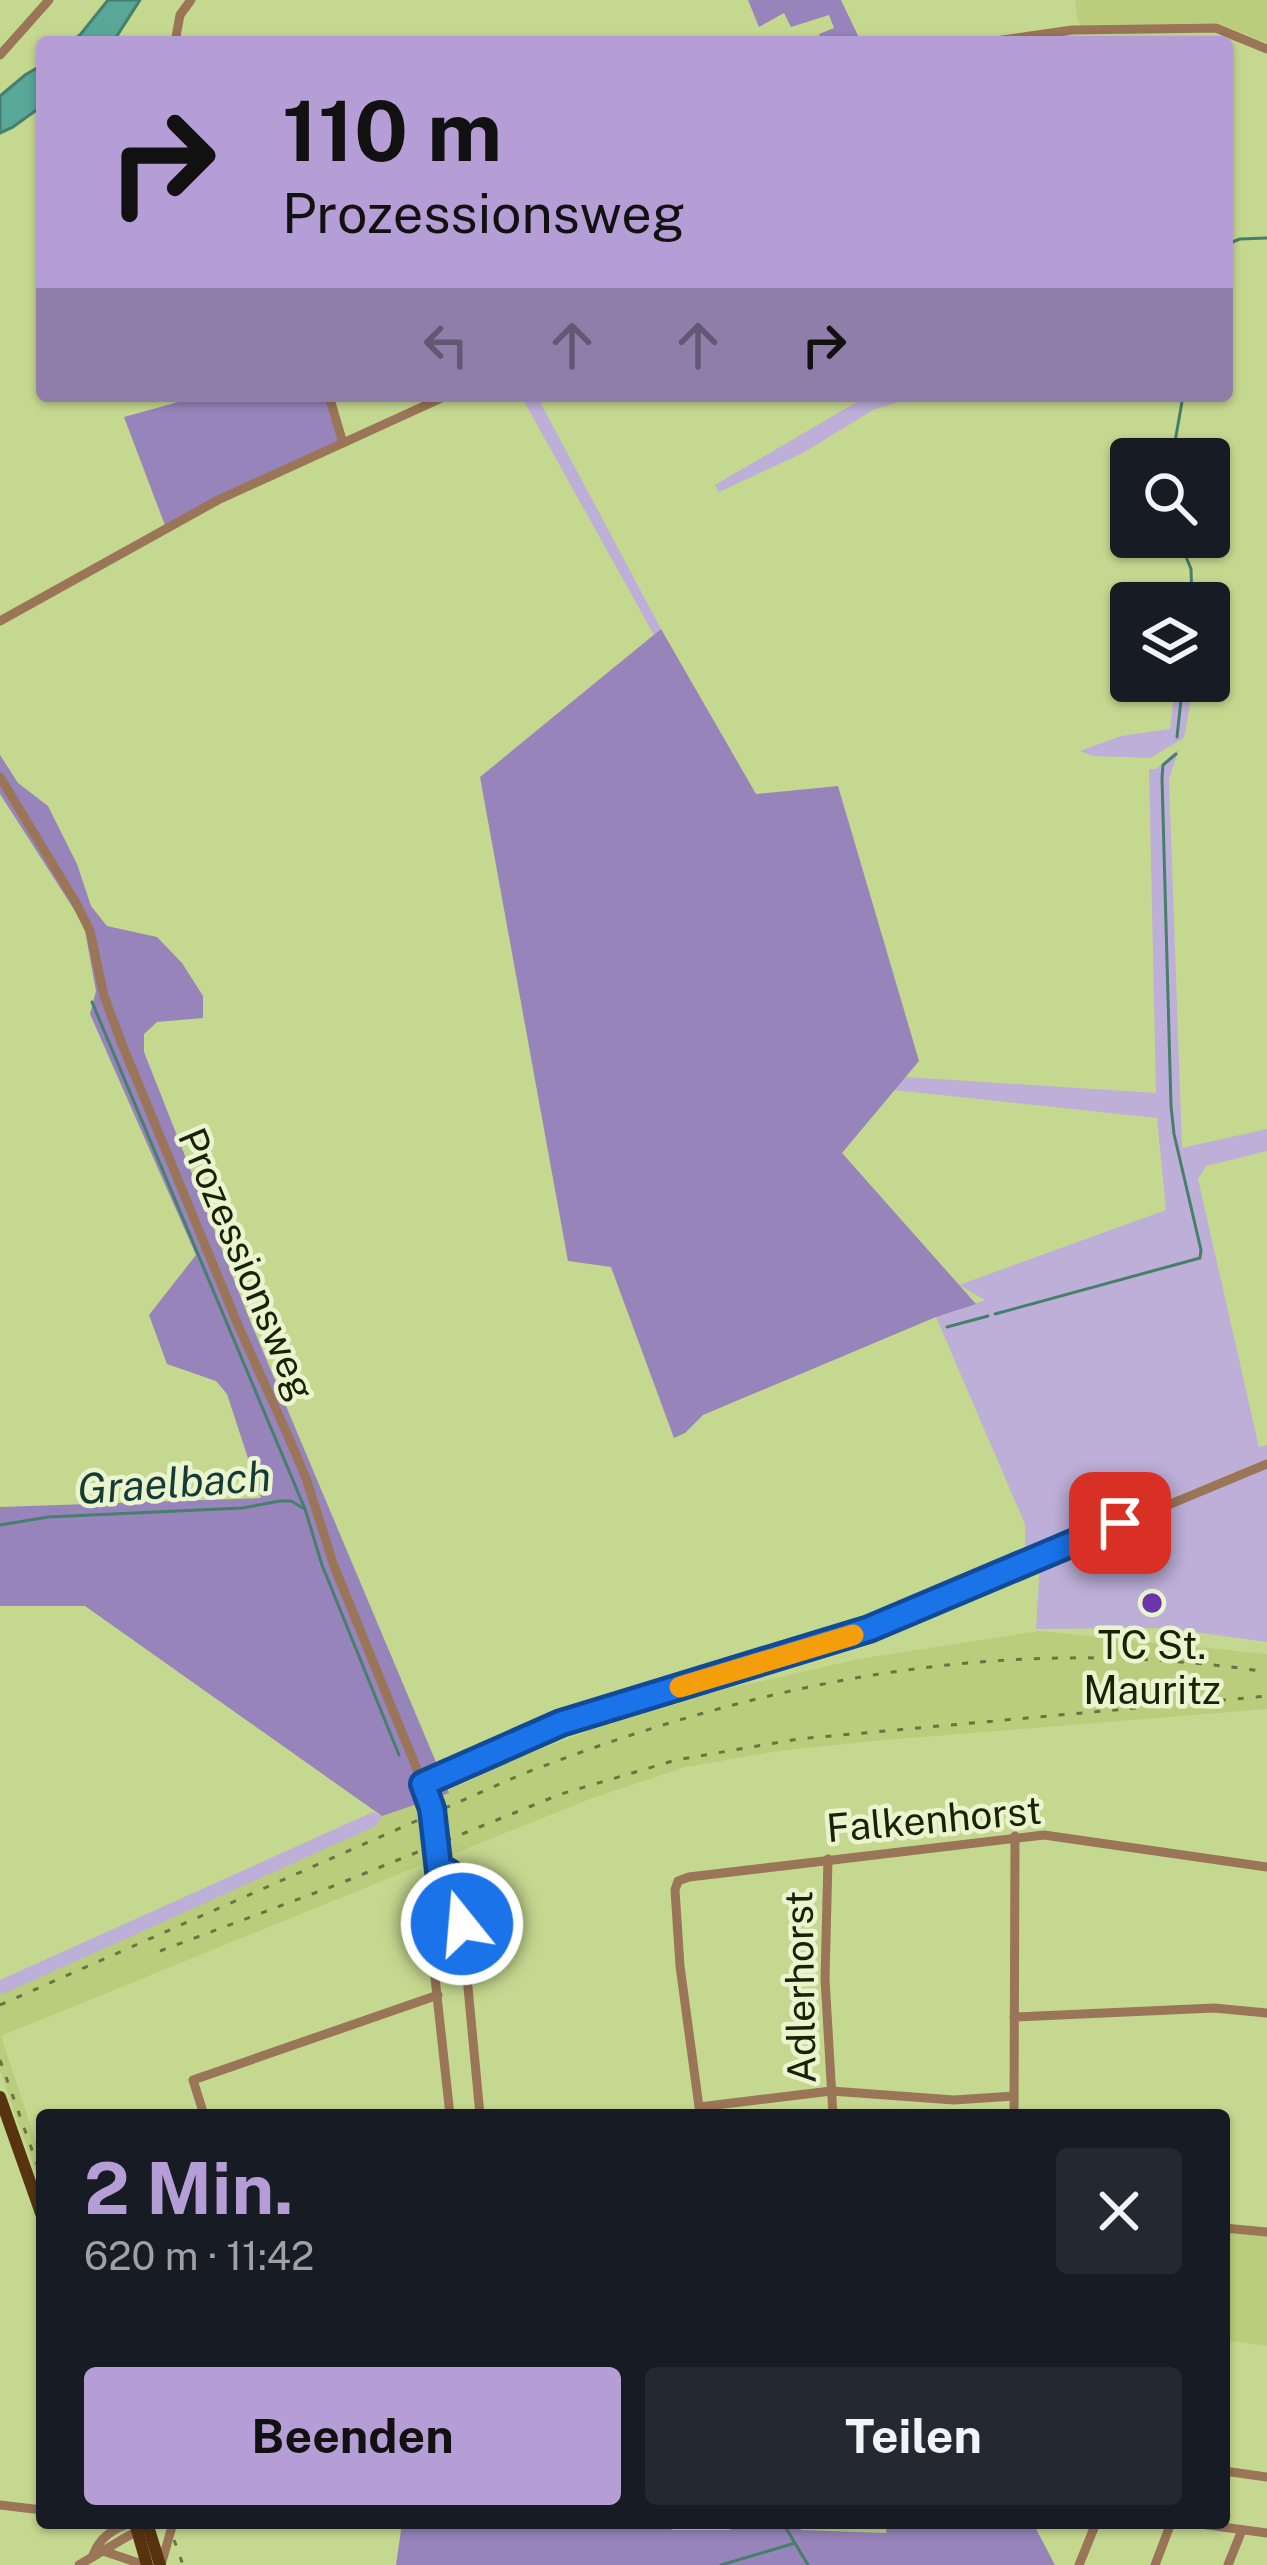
<!DOCTYPE html>
<html lang="de">
<head>
<meta charset="utf-8">
<style>
	body { margin:0; font-family:"Public Sans",sans-serif; background:#242831; color:#f1f3f6; height:100vh; display:flex; flex-direction:column; font-size:45px; white-space:nowrap }
	* { box-sizing:border-box; margin:0 }
	p { font-size:39px; color:#9ea1a6 }
	.icon { flex:none; width:66px; height:66px; fill:none; stroke:currentColor; stroke-width:2; stroke-linecap:round; stroke-linejoin:round }
	.map { position:relative; flex:1; overflow:hidden }
	.panel { position:absolute; left:36px; top:2109px; width:1194px; height:420px; display:flex; flex-direction:column; background:#171b24; border-radius:12px; box-shadow:0 3px 9px #0004 }
	.panel>* { flex:none }
	.hud { position:absolute; left:36px; top:36px; width:1197px; height:366px; border-radius:12px; box-shadow:0 3px 9px #0004; background:#b59ed5; color:#111; overflow:hidden }
	.controls { position:absolute; left:1110px; top:438px; display:grid; gap:24px }
	.controls a { display:grid; place-items:center; width:120px; height:120px; border-radius:12px; background:#171b24; box-shadow:0 3px 9px #0004; font-size:60px }
	.pin { position:absolute; display:grid; place-items:center; width:102px; height:102px; color:#fff; margin:-51px; border-radius:24px; box-shadow:0 6px 18px #0006 }
	.me { position:absolute; width:132px; margin:-66px; rotate:343deg; stroke-linejoin:round; filter:drop-shadow(0 0 9px #0008) }
	.turn { display:flex; align-items:center; gap:42px; height:252px; padding:0 48px; font-size:54px }
	.turn .icon { width:156px; height:156px; stroke-width:2.5 }
	.turn b { display:block; font-size:84px; line-height:102px }
	.lanes { display:flex; align-items:center; height:114px; padding:0 48px; background:#0003; justify-content:center; gap:60px; direction:ltr }
	.lanes .off { opacity:.35 }
	.round { display:grid; place-items:center; flex:none; width:126px; height:126px; border-radius:12px; background:#242831 }
	.overview { display:flex; align-items:center; justify-content:space-between; height:204px; padding:0 48px }
	h1 { font-size:72px; font-weight:700; line-height:90px; color:#b59ed5 }
	.cta { display:flex; gap:24px; margin-top:auto; padding:24px 48px }
	.cta a { flex:1; height:138px; border-radius:12px; background:#b59ed5; color:#111; font-size:48px; font-weight:700; line-height:138px; text-align:center }
	.cta a+a { background:#242831; color:#f1f3f6 }
	.map>svg:first-child { display:block }
	.built { fill:#b9cd7c }
	.green { fill:#bdafd8 }
	.forest { fill:#9784ba }
	.water { fill:#58a799; stroke:#467f6c; stroke-width:3 }
	.lines { fill:none; stroke-linecap:round; stroke-linejoin:round }
	.stream { stroke:#467f6c; stroke-width:3 }
	.minor { stroke:#9a7557; stroke-width:9 }
	.major { stroke:#58330f; stroke-width:12 }
	.rail { stroke:#687443; stroke-width:3; stroke-dasharray:6 12; stroke-linecap:butt }
	.route-casing { stroke:#114b97; stroke-width:30 }
	.route { stroke:#1a73e8; stroke-width:21 }
	.slow { stroke:#f59e0b; stroke-width:21 }
	.poi-dot { fill:#6b35ac; stroke:#eaf5d0; stroke-width:4.5 }
	.labels { text-anchor:middle; dominant-baseline:central; stroke-width:9; stroke-linejoin:round; paint-order:stroke }
	.street-label { font-size:39px; fill:#1b2104; stroke:#eaf5d0 }
	.poi-label { font-size:39px; fill:#1b2104; stroke:#eaf5d0 }
	.water-label { font-size:42px; font-style:italic; fill:#153b34; stroke:#eaf5d0 }
</style>
</head>
<body>
<div class="map">
<svg width="1267" height="2565" viewBox="0 0 1267 2565">
	<rect width="100%" height="100%" fill="#c5d88f"/>
	<g class="built">
		<path d="M1075 0H1267V43L1218 23 1082 25 1078 22Z"/>
		<path d="M1039 1631 1267 1654V1709L874 1741 778 1751 685 1767 590 1799 443 1858 437 1796 511 1761 588 1731 722 1690 859 1659Z"/>
		<path d="M412 1804 425 1806 431 1861 1 2036 42 2160V2190L0 2071V1993L376 1826 382 1816Z"/>
		<path d="M1224 2232 1267 2236V2346L1224 2340Z"/>
	</g>
	<g class="green">
		<path d="M521 396H537L661 629 654 635Z"/>
		<path d="M867 396H917L873 410 803 453 719 492 715 485Z"/>
		<path d="M1176 681H1194L1184 738 1150 758 1093 756 1080 751 1121 736 1170 729Z"/>
		<path d="M1179 749 1169 779 1182 1148 1267 1129V1151L1206 1166 1198 1179 1259 1447 1267 1445V1460L1025 1557V1524L936 1317 985 1300 959 1285 1166 1210 1157 1118 894 1090 906 1077 1156 1093 1149 769H1156Z"/>
		<path d="M1267 1467V1642L1165 1628 1036 1629 1040 1561 1085 1556 1083 1544Z"/>
		<path d="M373 1812 382 1816 376 1826 3 1994 0 1993V1980Z"/>
	</g>
	<g class="forest">
		<path d="M748 0H841L861 42H822L819 34 834 28 829 15 791 27 784 13 759 27Z"/>
		<path d="M200 396H329L343 443 166 528 124 417Z"/>
		<path d="M661 629 756 794 838 786 919 1061 842 1153 976 1304 936 1317 703 1415 685 1433 674 1438 611 1267 568 1261 480 777Z"/>
		<path d="M0 755 18 783 48 806 77 864 91 906 107 926 157 937 182 963 203 996V1018L157 1022 144 1034V1052L251 1323 449 1793 382 1816 85 1606H0V1507L261 1498 227 1394 216 1381 167 1364 149 1315 196 1255 90 1014 96 991 84 925 0 794Z"/>
		<path d="M402 2523H665L672 2530H730L731 2523H800L801 2530 886 2533 887 2523H1033L1055 2565H396Z"/>
	</g>
	<g class="water">
		<path d="M108 0H140L113 42H71L80 35Z"/>
		<path d="M42 65V106L13 127 0 133V96L25 75Z"/>
	</g>
	<g class="lines">
		<g class="stream">
			<path d="M1227 244 1240 239 1267 238"/>
			<path d="M1172 459 1183 396"/>
			<path d="M1178 537 1191 569 1192 603"/>
			<path d="M1177 737 1183 681"/>
			<path d="M92 1002 305 1509 322 1565 399 1755"/>
			<path d="M995 1314 1200 1258 1201 1250 1174 1134 1171 1106 1162 778 1163 765 1176 754"/>
			<path d="M947 1327 988 1316"/>
			<path d="M0 1525 48 1517 242 1508 280 1501H291L303 1508"/>
			<path d="M783 2523 808 2565"/>
			<path d="M721 2565 795 2543"/>
		</g>
		<g class="minor">
			<path d="M175 42 180 15 191 0"/>
			<path d="M988 42 1072 30 1216 28 1267 49"/>
			<path d="M0 55 49 0"/>
			<path d="M329 396 343 443"/>
			<path d="M0 621 218 500 446 396"/>
			<path d="M0 777 75 901 90 931 104 996 122 1044 238 1325 289 1438 306 1478 334 1566 423 1784 432 1809 439 1871 428 1882 426 1895 450 2115"/>
			<path d="M423 1784 561 1723 869 1629 1267 1464"/>
			<path d="M828 1859 825 1979 833 2115"/>
			<path d="M439 1871 448 1872 458 1881 480 2115"/>
			<path d="M1014 2017 1214 2008 1267 2013"/>
			<path d="M1014 2096 954 2100 831 2091 699 2107 680 1966 675 1890 678 1881 689 1877 1044 1835 1267 1867"/>
			<path d="M204 2115 193 2080 438 1995"/>
			<path d="M1014 2115 1015 1836"/>
			<path d="M1224 2228 1267 2232"/>
			<path d="M1224 2471 1267 2477"/>
			<path d="M0 2505 42 2510"/>
			<path d="M1193 2523 1267 2533"/>
			<path d="M103 2551 145 2565"/>
			<path d="M93 2555C99 2538 115 2527 132 2523"/>
			<path d="M79 2565 140 2529"/>
			<path d="M161 2565 173 2523"/>
			<path d="M1079 2565 1096 2523"/>
			<path d="M1155 2565 1171 2523"/>
			<path d="M1228 2565 1242 2530"/>
		</g>
		<g class="major">
			<path d="M0 2097 42 2216"/>
			<path d="M135 2523 147 2565"/>
			<path d="M147 2523 160 2565"/>
		</g>
		<g class="rail">
			<path d="M160 1951 336 1885 561 1794 676 1760 798 1739 1267 1696"/>
			<path d="M0 2005 520 1775C764 1680 1005 1632 1267 1672"/>
			<path d="M0 2060 42 2178"/>
			<path d="M168 2523 183 2565"/>
		</g>
	</g>
	<g class="lines">
		<defs>
			<path id="route" d="M462 1924 458 1881 448 1872 439 1871 432 1809 423 1784 561 1723 869 1629 1120 1523"/>
		</defs>
		<use href="#route" class="route-casing"/>
		<use href="#route" class="route"/>
		<path class="slow" d="M680 1687 853 1635"/>
	</g>
	<circle class="poi-dot" cx="1152" cy="1603" r="12"/>
	<g class="labels">
		<g class="street-label">
			<text transform="translate(247 1264) rotate(67)">Prozessionsweg</text>
			<text transform="translate(934 1819) rotate(-5)">Falkenhorst</text>
			<text transform="translate(800 1987) rotate(-91)">Adlerhorst</text>
		</g>
		<g class="poi-label">
			<text x="1152" y="1645">TC St.<tspan x="1152" dy="45">Mauritz</tspan></text>
		</g>
		<g class="water-label">
			<text transform="translate(174 1482) rotate(-4)">Graelbach</text>
		</g>
	</g>
</svg>
<div class="controls">
<a><svg class="icon" aria-label="search" viewBox="0 0 24 24"><circle cx="10" cy="10" r="6"/><path d="M15 15l6 6"/></svg></a>
<a><svg class="icon" aria-label="layers" viewBox="0 0 24 24"><path d="M12 4l9 5-9 5-9-5zM3 14l9 5 9-5"/></svg></a>
</div>
<div class="pin" style="left:1120px;top:1523px;background:#d93025"><svg class="icon" aria-label="arrive" viewBox="0 0 24 24"><path d="M6 21V4h12l-3 4 3 4H6"/></svg></div>
<svg class="me" style="left:462px;top:1924px" viewBox="-20 -20 40 40"><circle r="17" fill="#1a73e8" stroke="#fff" stroke-width="3"/><path d="M0-11L8 9 0 5-8 9z" fill="#fff"/></svg>
<div class="hud">
<div class="turn"><svg class="icon" aria-label="right" viewBox="0 0 24 24"><path d="M7 20v-9h11M14 6l5 5-5 5"/></svg><div><b>110 m</b>Prozessionsweg</div></div>
<div class="lanes"><svg class="icon off" aria-label="left" viewBox="0 0 24 24"><path d="M17 20v-9H6M10 6l-5 5 5 5"/></svg><svg class="icon off" aria-label="ahead" viewBox="0 0 24 24"><path d="M12 20V5M6 11l6-6 6 6"/></svg><svg class="icon off" aria-label="ahead" viewBox="0 0 24 24"><path d="M12 20V5M6 11l6-6 6 6"/></svg><svg class="icon" aria-label="right" viewBox="0 0 24 24"><path d="M7 20v-9h11M14 6l5 5-5 5"/></svg></div>
</div>
<section class="panel">
<div class="overview"><div><h1>2 Min.</h1><p>620 m · 11:42</p></div><a class="round"><svg class="icon" aria-label="close" viewBox="0 0 24 24"><path d="M6 6l12 12M18 6L6 18"/></svg></a></div>
<div class="cta"><a>Beenden</a><a>Teilen</a></div>
</section>
</div>
</body>
</html>
